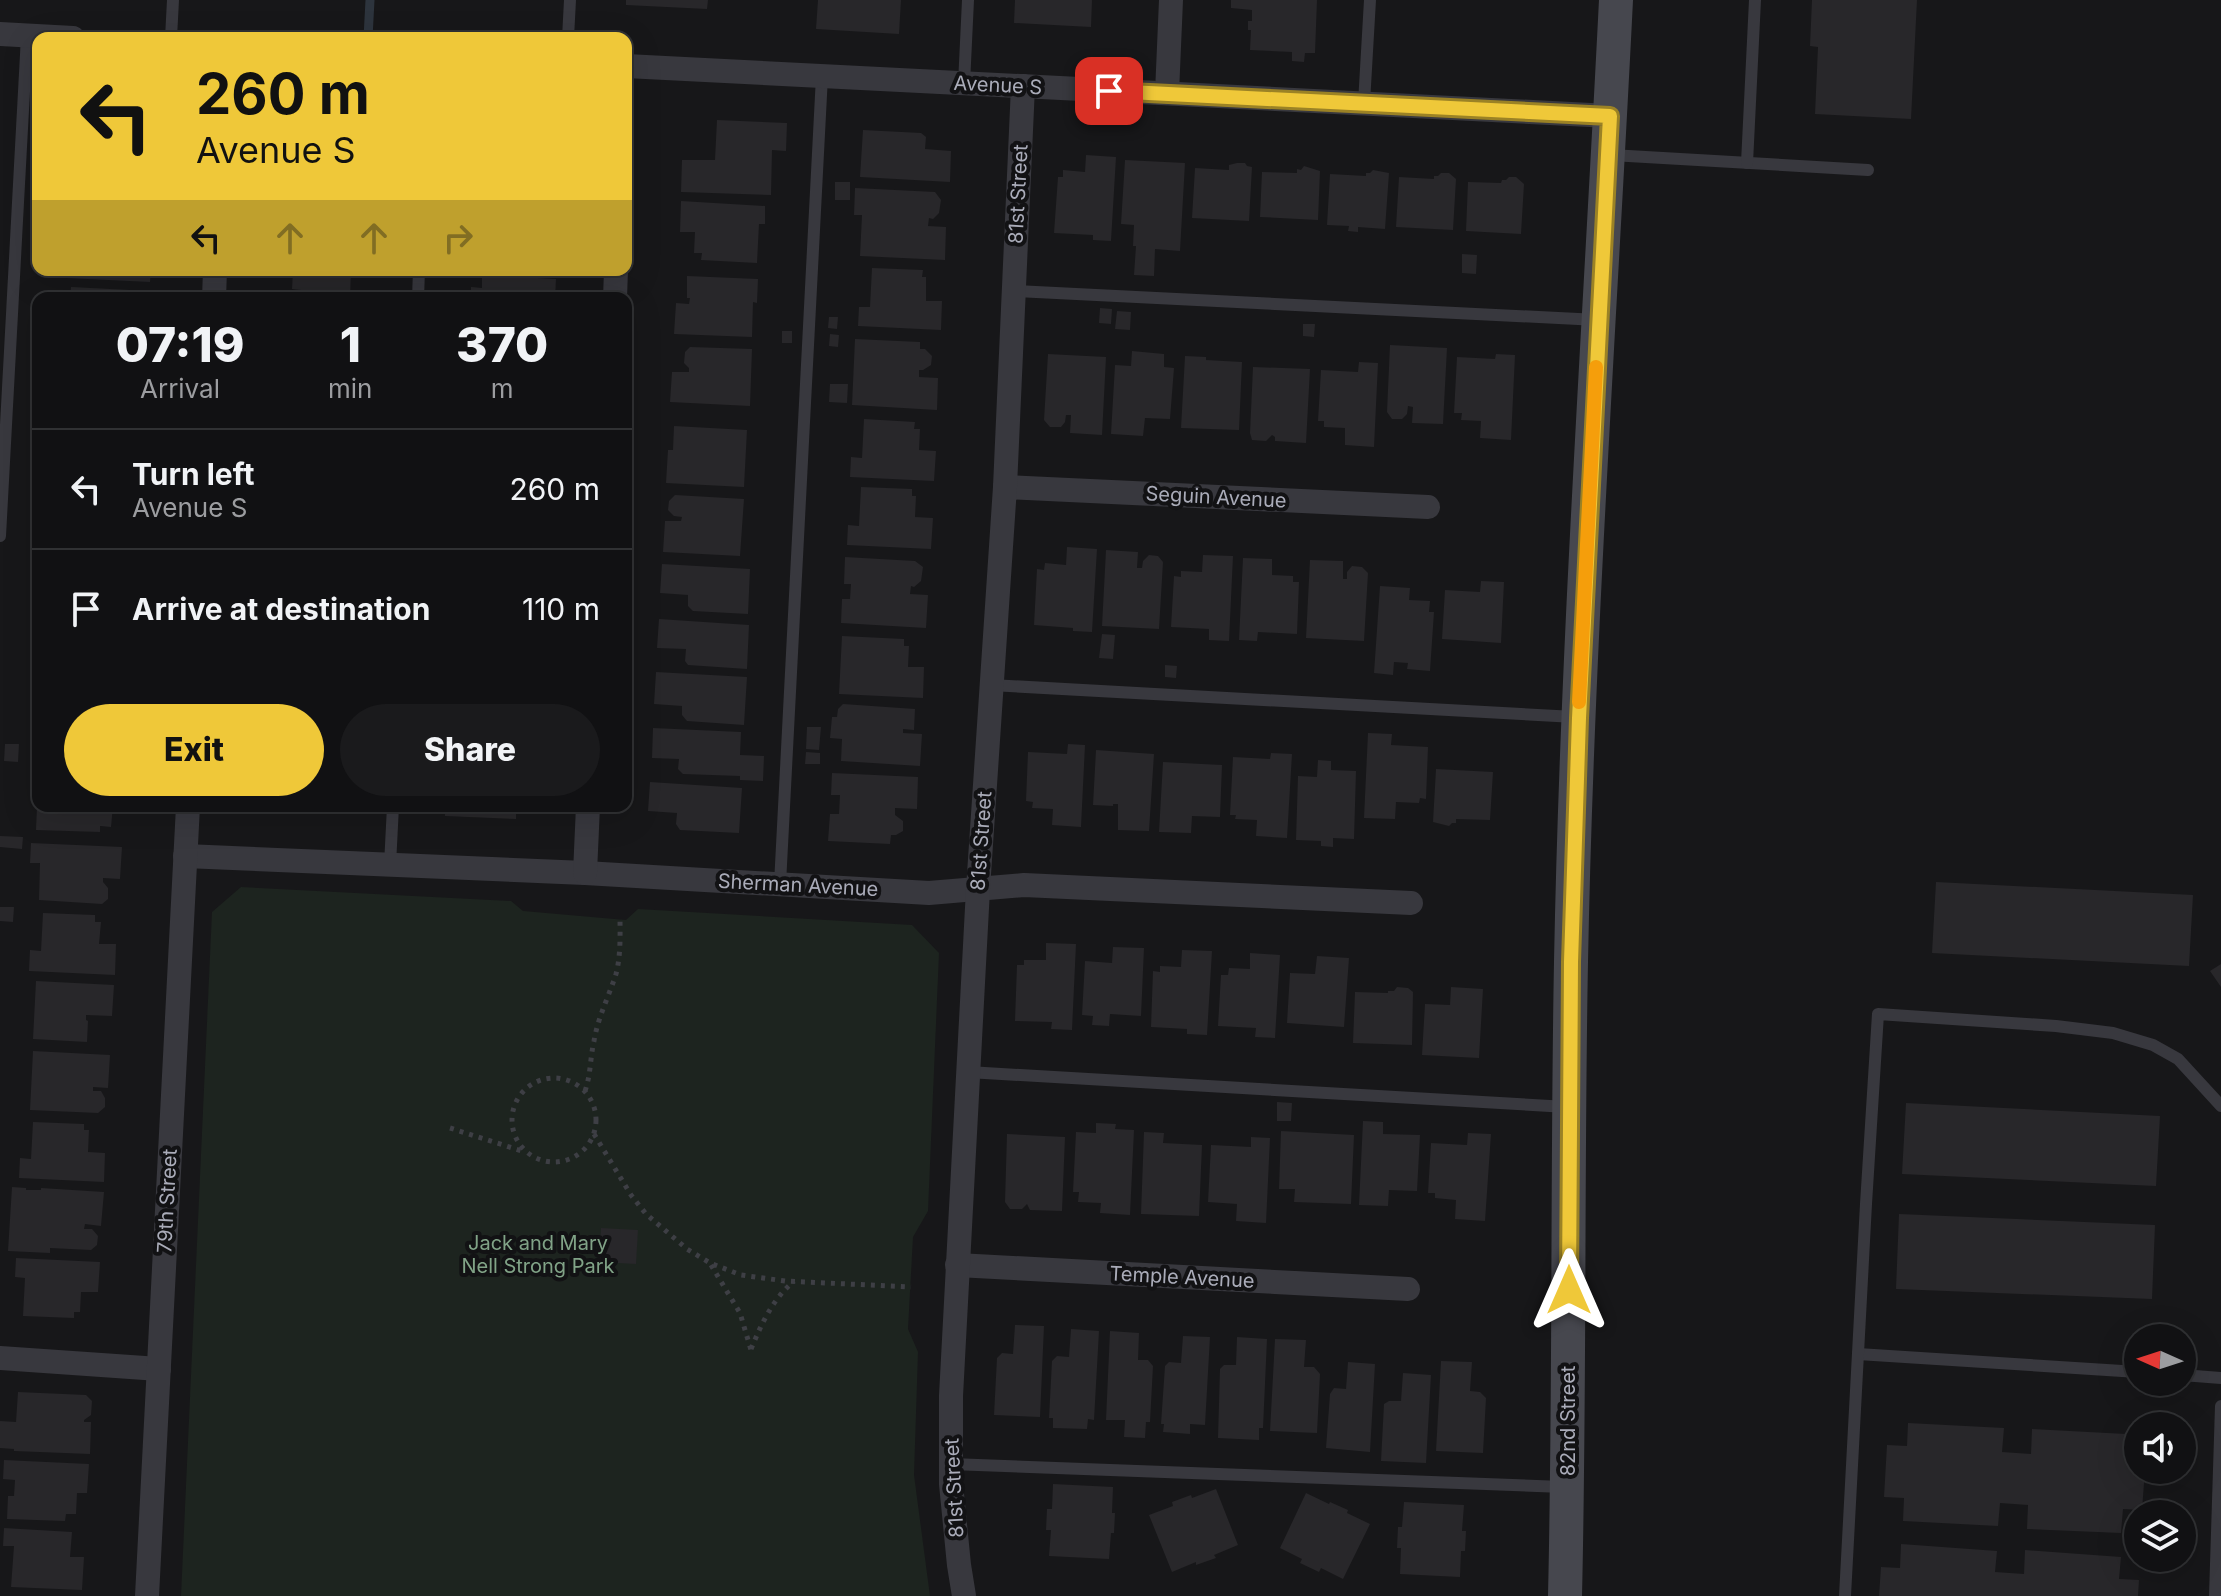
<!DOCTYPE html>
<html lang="en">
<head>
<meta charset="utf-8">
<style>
	body { margin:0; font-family:Inter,sans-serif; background:#1a1a1c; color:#f1f3f6; height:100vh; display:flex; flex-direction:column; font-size:30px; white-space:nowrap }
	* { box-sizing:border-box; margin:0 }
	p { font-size:26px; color:#9c9da0 }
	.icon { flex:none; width:44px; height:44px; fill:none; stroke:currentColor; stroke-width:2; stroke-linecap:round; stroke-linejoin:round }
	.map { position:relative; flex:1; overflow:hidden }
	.details { position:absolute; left:32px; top:292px; width:600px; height:520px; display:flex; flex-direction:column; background:#111113; border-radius:16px; box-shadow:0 8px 32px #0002,0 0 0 2px #303133 }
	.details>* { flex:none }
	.guide { position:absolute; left:32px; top:32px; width:600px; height:244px; border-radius:16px; box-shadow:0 8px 32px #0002,0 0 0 2px #303133; background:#efc839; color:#111; overflow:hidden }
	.needle { width:52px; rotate:273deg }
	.tools { position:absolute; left:2124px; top:1324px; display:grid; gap:16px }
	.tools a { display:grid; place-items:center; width:72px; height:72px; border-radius:50%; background:#111113; box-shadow:0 8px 32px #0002,0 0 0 2px #303133; font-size:40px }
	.pin { position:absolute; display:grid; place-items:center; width:68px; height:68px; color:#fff; margin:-34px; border-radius:16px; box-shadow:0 4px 12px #0006 }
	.me { position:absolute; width:88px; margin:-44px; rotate:0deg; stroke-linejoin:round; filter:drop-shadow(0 0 6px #0008) }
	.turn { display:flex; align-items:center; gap:28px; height:168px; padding:0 32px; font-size:36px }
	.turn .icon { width:104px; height:104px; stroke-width:2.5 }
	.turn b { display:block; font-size:56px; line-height:68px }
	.lanes { display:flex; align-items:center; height:76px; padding:0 32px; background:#0003; justify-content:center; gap:40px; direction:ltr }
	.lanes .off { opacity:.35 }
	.eta { display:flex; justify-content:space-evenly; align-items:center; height:136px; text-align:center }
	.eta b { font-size:48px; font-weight:800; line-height:56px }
	.primary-button { display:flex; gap:16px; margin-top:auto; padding:16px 32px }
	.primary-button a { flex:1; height:92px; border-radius:48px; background:#efc839; color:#111; font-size:32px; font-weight:800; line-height:92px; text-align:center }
	.primary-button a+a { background:#1a1a1c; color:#f1f3f6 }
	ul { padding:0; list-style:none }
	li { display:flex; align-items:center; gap:24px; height:120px; padding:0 32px; border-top:2px solid #303133 }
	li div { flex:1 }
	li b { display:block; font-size:30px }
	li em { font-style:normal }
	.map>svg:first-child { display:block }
	.green { fill:#1d241f }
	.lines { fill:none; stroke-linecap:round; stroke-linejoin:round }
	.stream { stroke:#2d343d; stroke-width:9 }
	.building { fill:#28272a }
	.path { stroke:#3e3f45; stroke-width:5; stroke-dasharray:4 6; stroke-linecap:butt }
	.service { stroke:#38383e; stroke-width:12 }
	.minor { stroke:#38383e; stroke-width:24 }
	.secondary { stroke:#46474e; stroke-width:34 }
	.route-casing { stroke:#9b8225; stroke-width:20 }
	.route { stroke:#efc839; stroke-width:14 }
	.slow { stroke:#f59e0b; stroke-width:14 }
	.labels { text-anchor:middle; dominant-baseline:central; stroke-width:8; stroke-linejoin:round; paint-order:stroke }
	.street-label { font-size:20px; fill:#aaacb9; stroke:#121214 }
	.park-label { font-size:20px; fill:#81a387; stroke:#121214 }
</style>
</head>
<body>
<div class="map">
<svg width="2221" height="1596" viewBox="0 0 2221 1596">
	<rect width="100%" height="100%" fill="#171719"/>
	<path class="green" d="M241 887 511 901 523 911 626 920 638 909 912 925 939 953 928 1211 913 1237 908 1329 918 1352 914 1475 930 1596H181L212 912Z"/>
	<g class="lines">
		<path class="stream" d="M368 38 370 0"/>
	</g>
	<g class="building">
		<path d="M626 0H708L707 9 626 5Z"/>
		<path d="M818 0H901L899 34 816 29Z"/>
		<path d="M1015 0H1092L1091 27 1014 23Z"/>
		<path d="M1231 0H1317L1315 53H1305L1304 62 1292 61V52L1250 50 1251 30H1248V21H1252V10L1231 8Z"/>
		<path d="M1812 0H1917L1911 119 1815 114 1818 47 1810 46Z"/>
		<path d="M717 120 787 123 786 151 772 150 771 195 681 192 682 160H715Z"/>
		<path d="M863 130 921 133 926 137 925 149 951 151 950 182 860 177Z"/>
		<path d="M1086 155 1116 157 1111 241 1093 240V235L1054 233 1058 177H1063V170L1085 172Z"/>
		<path d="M1125 160 1185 163 1180 251 1155 249 1154 276 1134 275 1136 246H1133L1134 225 1121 224Z"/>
		<path d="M1237 163H1245L1247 166 1252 167 1249 221 1192 218 1195 168 1229 170V165Z"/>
		<path d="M1304 166 1320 171 1318 220 1260 217 1262 172 1297 173V169L1301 170Z"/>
		<path d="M1373 170 1389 173 1385 229 1358 227V232L1348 231 1349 226 1327 225 1330 174 1366 176V173H1370Z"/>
		<path d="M1441 173H1449L1456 179 1453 230 1396 227 1399 177 1434 179V176H1438Z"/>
		<path d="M1509 177H1516L1524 184 1521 234 1466 231 1468 182 1501 183 1502 180H1506Z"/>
		<rect x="835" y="182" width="15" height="18"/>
		<path d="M855 188 935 192 941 200 939 213 933 219 929 218 928 226 946 227 945 260 860 256 862 215H854Z"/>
		<path d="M681 201 765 206V224H759L757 263 701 260 702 253H694L695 232H680Z"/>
		<path d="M1462 254 1477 255 1476 274 1462 273Z"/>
		<path d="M872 268 923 270 922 277H926V301H942L941 330 858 326 859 307H870Z"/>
		<path d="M67 270H151L150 282 66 278Z"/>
		<path d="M293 270H351L350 298 301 297V290L292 289Z"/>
		<path d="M482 270H539L538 278 556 279 555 298H471V287L482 288Z"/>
		<path d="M687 276 758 279 757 303 753 302 752 337 674 334 676 303 689 304 690 298H687Z"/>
		<path d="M71 287 149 291V298H70Z"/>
		<path d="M1100 308 1112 309 1111 324 1099 323Z"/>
		<path d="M1117 311 1131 312 1130 330 1115 329Z"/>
		<path d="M829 317H838L837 329 828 328Z"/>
		<path d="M1303 324H1315L1314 337 1303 336Z"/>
		<rect x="782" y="331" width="10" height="12"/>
		<path d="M830 334 839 335 838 347 829 346Z"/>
		<path d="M855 339 920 342V349H925L932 356 931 365 923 370H919V377L938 378 937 410 852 405Z"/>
		<path d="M1390 345 1447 348 1443 424 1412 423 1413 407 1408 406 1407 414 1402 419H1392L1387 412Z"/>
		<path d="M690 347 752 349 750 406 670 402 672 372H689V368L684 363 685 352Z"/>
		<path d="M1132 351 1164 354V367L1174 368 1170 419 1145 418 1143 436 1111 434 1115 365 1131 366Z"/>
		<path d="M1048 354 1106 357 1102 435 1070 433 1071 415H1066L1065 422 1061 427H1050L1044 420Z"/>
		<path d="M1496 354 1515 355 1511 440 1480 438 1481 421 1461 420 1462 413H1454L1457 357 1495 359Z"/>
		<path d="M1185 356 1206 357V360L1242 362 1239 430 1181 428Z"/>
		<path d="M1359 362 1378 363 1374 447 1345 445V428L1324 427V421H1318L1321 370 1358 372Z"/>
		<path d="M1253 367 1310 369 1306 443 1275 441V437L1272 435 1266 441 1252 440 1250 433Z"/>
		<path d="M830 384H848L847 403 829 402Z"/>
		<path d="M864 419 915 422 914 429H920L919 450 936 451 934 481 850 477 851 457 862 458Z"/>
		<path d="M674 426 747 430 744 487 666 483 668 450H673Z"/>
		<path d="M861 487 912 489V496H916L915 517 933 518 931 549 847 545 848 525 859 526Z"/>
		<path d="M675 495 744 499 740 556 663 552 665 521H681L682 517 674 516 668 510 669 501Z"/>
		<path d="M1067 547 1097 549 1092 632 1073 631V628L1034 625 1037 569 1044 570 1045 563 1066 565Z"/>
		<path d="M1106 550 1138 552 1137 568H1142L1143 561 1149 555 1158 556 1163 562 1159 629 1102 626Z"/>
		<path d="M1203 555 1233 556 1229 641 1209 640V629L1171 627 1174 576 1181 577V571L1202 572Z"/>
		<path d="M845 557 915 561 923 567 921 581 914 587 911 586 910 594 928 595 926 628 841 623 842 599H850L851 584H844Z"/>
		<path d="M1243 558 1272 559V575L1293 576V582H1299L1297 634 1258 632 1257 641 1239 640Z"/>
		<path d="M1310 560 1343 561V579H1347V572L1352 566 1362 567 1368 573 1364 641 1306 638Z"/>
		<path d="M662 564 750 569 748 614 693 611 688 606V595L660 593Z"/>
		<path d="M1481 581 1504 582 1501 643 1442 639 1445 590 1480 592Z"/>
		<path d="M1380 586 1410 588 1409 600 1430 601 1429 612H1434L1430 671 1407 669 1408 663 1394 662 1393 675 1374 673Z"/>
		<path d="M659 619 749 625 747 669 688 665 685 661 686 649 657 648Z"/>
		<path d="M1102 634 1115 635 1113 659 1099 658Z"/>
		<path d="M842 636 904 639V646H909L908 667H924L923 698 839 694Z"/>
		<path d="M1165 665 1177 666 1176 678 1165 677Z"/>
		<path d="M656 672 747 677 744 725 687 721 682 715V706L654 704Z"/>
		<path d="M843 704 915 709 914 730 903 729V733L922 734 920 766 841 761 842 739 830 738 832 717H837L838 709Z"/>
		<path d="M807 727H821L819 750 806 749Z"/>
		<path d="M653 728 741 732 740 755 764 756 763 781 740 780V776L683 774 678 769 679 759 652 758Z"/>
		<path d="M1368 733 1392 734 1391 745 1428 747 1426 799 1420 798 1419 803 1396 802 1395 819 1364 818Z"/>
		<path d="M5 744H19L18 762 4 761Z"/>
		<path d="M1068 744 1085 745 1081 827 1052 825 1053 809 1032 808 1033 802 1026 801 1028 752 1067 754Z"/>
		<path d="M1096 750 1154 754 1149 831 1118 830V804H1113V806L1093 805Z"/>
		<path d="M806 752 820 753V764H805Z"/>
		<path d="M1271 753 1292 754 1287 838 1256 836 1257 820 1235 819 1236 815H1230L1233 757 1270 759Z"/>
		<path d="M1318 760 1331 761V770L1356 771 1354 839 1333 838V847L1321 846V841L1296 840 1298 776 1317 777Z"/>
		<path d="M1163 762 1222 765 1220 817 1192 816 1191 833 1159 832Z"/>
		<path d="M1436 769 1493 772 1490 820 1456 819V823H1452L1449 826 1433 822Z"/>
		<path d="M832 773 918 777 917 809 895 808V815L903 821V831L896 835H891L890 844 828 841 830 814H839L840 795H831Z"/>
		<path d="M650 782 742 788 739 833 680 830 676 824 677 813 648 811Z"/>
		<path d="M37 806H113L111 827 100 826V832L36 830Z"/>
		<path d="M277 806H343L336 812 277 808Z"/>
		<path d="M445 806H528L521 811H516V819L445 816Z"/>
		<path d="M0 836 23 837 22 849 0 847Z"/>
		<path d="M31 843 122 847 120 879 103 878V882L108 888V899L102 904 39 900 40 863H30Z"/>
		<path d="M1936 882 2193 895 2189 966 1932 953Z"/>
		<path d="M0 907H14L13 922 0 921Z"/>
		<path d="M43 913 95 915V922H101L99 944H116L115 975 29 971 30 950 41 951Z"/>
		<path d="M1046 943 1076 944 1072 1030 1051 1029 1052 1022 1015 1021 1017 965H1024V960H1046Z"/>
		<path d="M1113 947 1144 948 1141 1016 1110 1014 1109 1026 1092 1025 1093 1016 1082 1015 1085 961 1112 963Z"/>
		<path d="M1182 950 1212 951 1207 1035 1187 1034V1029L1151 1027 1153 971 1160 972V966L1181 967Z"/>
		<path d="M1250 953 1280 955 1275 1038 1255 1037 1256 1028 1218 1026 1221 975H1228L1229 968 1250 969Z"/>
		<path d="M1317 956 1349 958 1344 1027 1287 1023 1290 973 1315 974Z"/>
		<path d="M2221 964V987L2210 971Z"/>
		<path d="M36 981 114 985 112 1016 86 1015V1020L88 1021 87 1042 33 1039Z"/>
		<path d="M1397 987 1408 988 1413 992 1412 1045 1353 1043 1355 992 1388 993V991H1394Z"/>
		<path d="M1451 987 1483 989 1479 1058 1422 1055 1425 1004 1450 1005Z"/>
		<path d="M33 1051 110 1055 108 1088 93 1087V1091H101L105 1098V1107L98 1113 30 1110Z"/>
		<path d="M1277 1102 1292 1103 1291 1121H1277Z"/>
		<path d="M1906 1103 2160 1116 2156 1186 1902 1174Z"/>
		<path d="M1363 1121 1383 1122V1134L1420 1135 1417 1191 1389 1190 1388 1206 1359 1205Z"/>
		<path d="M33 1122 84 1124V1130H89L88 1152 105 1153 104 1182 19 1178 20 1158 31 1159Z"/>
		<path d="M1096 1123 1116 1124 1115 1129 1134 1130 1130 1215 1100 1213 1101 1203 1078 1202 1079 1192H1073L1076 1132 1096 1133Z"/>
		<path d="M1281 1131 1354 1135 1351 1204 1294 1202 1295 1189H1279Z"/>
		<path d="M1144 1132 1164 1133 1163 1143 1202 1145 1199 1216 1141 1214Z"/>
		<path d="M1468 1133 1491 1134 1485 1221 1455 1219 1456 1200 1435 1198V1193H1428L1431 1143 1467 1145Z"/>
		<path d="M1007 1134 1065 1137 1062 1211 1030 1210 1027 1204 1022 1209H1010L1005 1202Z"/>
		<path d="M1251 1137 1270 1138 1266 1223 1236 1221 1237 1204 1208 1202 1211 1145 1251 1147Z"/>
		<path d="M12 1187 26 1188V1190H41V1188L104 1192 101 1226 85 1224 84 1229H92L98 1236 97 1245 91 1250 50 1248V1253L8 1251Z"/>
		<path d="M1899 1214 2155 1225 2152 1299 1896 1289Z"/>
		<path d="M601 1228 638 1230 636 1264 599 1262Z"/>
		<path d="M16 1258 100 1262 98 1292H81L80 1312H74V1318L23 1316 25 1278 15 1277Z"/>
		<path d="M1015 1325 1044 1326 1040 1417 994 1415 997 1358 1002 1353 1013 1354Z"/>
		<path d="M1071 1329 1099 1331 1094 1420 1088 1419 1087 1429 1053 1428V1418H1049L1052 1361 1057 1356 1069 1357Z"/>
		<path d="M1110 1331 1139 1333 1138 1360H1148L1153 1366 1150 1422H1146L1145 1438 1124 1437 1125 1420H1106Z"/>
		<path d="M1183 1336 1210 1337 1205 1425 1190 1424V1434L1163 1432 1164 1424H1161L1165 1366 1169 1362 1181 1363Z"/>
		<path d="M1237 1337 1267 1339 1263 1428H1259V1440L1218 1438 1220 1369 1224 1365H1236Z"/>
		<path d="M1275 1339 1306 1340 1304 1367H1314L1320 1374 1317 1433 1270 1431Z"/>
		<path d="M1441 1361 1472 1362 1470 1391 1480 1392 1486 1398 1483 1453 1436 1451Z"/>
		<path d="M1348 1362 1375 1364 1370 1452 1326 1448 1330 1394 1334 1388 1346 1389Z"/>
		<path d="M1403 1373 1431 1375 1426 1463 1381 1461 1384 1404 1389 1401H1401Z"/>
		<path d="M18 1392 86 1395 92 1401 91 1415 84 1420V1422H91L90 1454 14 1451V1449L0 1448V1421L16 1422Z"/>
		<path d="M1908 1423 2004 1428 2002 1452 2031 1454 2032 1429 2126 1434 2124 1459H2138V1470H2145L2142 1510 2123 1509 2121 1533 2027 1529 2028 1505 2000 1503 1998 1526 1903 1521 1904 1498 1884 1497 1887 1445 1907 1446Z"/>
		<path d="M4 1460 89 1464 87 1493H77L76 1514H66L65 1521 7 1519 8 1496H14L15 1480 3 1479Z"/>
		<path d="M1053 1484 1113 1487 1112 1513H1115L1114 1533H1111L1109 1559 1049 1556 1051 1530H1046L1047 1509H1052Z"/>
		<path d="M1216 1489 1238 1545 1214 1555 1216 1558 1196 1565V1562L1172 1572 1149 1515 1173 1506 1172 1502 1191 1495 1192 1498Z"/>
		<path d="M1306 1493 1329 1504 1330 1502 1348 1510 1347 1513 1370 1524 1343 1579 1321 1568 1319 1572 1300 1563 1302 1559 1280 1548Z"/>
		<path d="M1404 1502 1464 1505 1462 1531H1466L1465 1551H1461L1460 1577 1400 1574 1401 1548H1397L1398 1527H1402Z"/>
		<path d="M4 1528 72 1532 70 1557H84L82 1590 11 1587 14 1546H3Z"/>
		<path d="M1901 1544 1997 1551 1995 1572 2024 1574 2025 1550 2121 1557 2119 1579 2139 1580 2138 1596H1879L1881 1567 1900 1568Z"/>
	</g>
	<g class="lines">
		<g class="path">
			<circle cx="554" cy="1120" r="42"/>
			<path d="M585 1091C591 1074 590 1058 594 1041 598 1017 609 996 616 974 621 955 620 935 620 916"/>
			<path d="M450 1128 525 1152"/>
			<path d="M594 1134 631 1195 646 1214 687 1249 710 1263 741 1275 785 1281 911 1287"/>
			<path d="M711 1265 740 1313 751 1350"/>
			<path d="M751 1349C762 1323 772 1300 794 1281"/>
		</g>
		<g class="service">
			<path d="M171 38 173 0"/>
			<path d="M568 38 570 0"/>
			<path d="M964 84 968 0"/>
			<path d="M1364 103 1370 0"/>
			<path d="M1611 155 1868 170"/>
			<path d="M1747 163 1755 0"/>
			<path d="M1014 291 1598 320"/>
			<path d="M418 298 419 270"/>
			<path d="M0 536 27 36"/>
			<path d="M991 685 1575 717"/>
			<path d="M390 865 393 806"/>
			<path d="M780 884 822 76"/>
			<path d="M968 1072 1567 1107"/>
			<path d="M1858 1354 2138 1372"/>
			<path d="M2182 1375 2221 1378"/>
			<path d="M951 1464 1563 1487"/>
			<path d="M1845 1596 1866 1204 1878 1014 2056 1026 2113 1033 2153 1045 2178 1059 2221 1106"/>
			<path d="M2215 1596 2221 1406"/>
		</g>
		<g class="minor">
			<path d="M0 34 73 38"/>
			<path d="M626 66 1610 116"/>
			<path d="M1167 93 1171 0"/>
			<path d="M214 298 215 270"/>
			<path d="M615 298 616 270"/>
			<path d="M1005 487 1428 507"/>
			<path d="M185 856 585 873 929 893 1024 885 1411 903"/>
			<path d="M585 873 588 806"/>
			<path d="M957 1265 1408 1289"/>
			<path d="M0 1358 159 1369"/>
			<path d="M147 1596 188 806"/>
			<path d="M964 1596 959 1565 951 1484V1396L978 889 1005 487 1023 86"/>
		</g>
		<path class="secondary" d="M1565 1596C1570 1385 1567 1173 1571 962 1577 641 1600 321 1616 0"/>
	</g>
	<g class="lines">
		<defs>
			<path id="route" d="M1109 91 1610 116 1579 718 1571 962 1569 1290"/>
		</defs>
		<use href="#route" class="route-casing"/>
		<use href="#route" class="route"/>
		<path class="slow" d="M1579 702 1596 367"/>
	</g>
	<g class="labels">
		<g class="street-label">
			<text transform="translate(998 85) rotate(3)">Avenue S</text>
			<text transform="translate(1018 194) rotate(-87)">81st Street</text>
			<text transform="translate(1216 497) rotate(3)">Seguin Avenue</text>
			<text transform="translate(981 841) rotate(-86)">81st Street</text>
			<text transform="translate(798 885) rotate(3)">Sherman Avenue</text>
			<text transform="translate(167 1201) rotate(-87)">79th Street</text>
			<text transform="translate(1182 1277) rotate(3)">Temple Avenue</text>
			<text transform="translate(1568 1421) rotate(-90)">82nd Street</text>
			<text transform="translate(954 1488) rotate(-93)">81st Street</text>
		</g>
		<g class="park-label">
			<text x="538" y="1243">Jack and Mary<tspan x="538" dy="23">Nell Strong Park</tspan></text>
		</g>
	</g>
</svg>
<div class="tools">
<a><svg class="needle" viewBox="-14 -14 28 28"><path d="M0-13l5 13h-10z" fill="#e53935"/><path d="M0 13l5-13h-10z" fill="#9c9da0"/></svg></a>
<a><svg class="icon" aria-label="sound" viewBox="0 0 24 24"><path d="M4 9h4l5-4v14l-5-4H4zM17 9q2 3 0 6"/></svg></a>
<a><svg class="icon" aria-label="layers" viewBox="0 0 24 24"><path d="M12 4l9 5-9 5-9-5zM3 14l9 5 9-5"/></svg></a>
</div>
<div class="pin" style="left:1109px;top:91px;background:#d93025"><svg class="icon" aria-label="arrive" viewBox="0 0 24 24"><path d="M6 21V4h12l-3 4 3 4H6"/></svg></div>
<svg class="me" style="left:1569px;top:1290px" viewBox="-20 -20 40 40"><path d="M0-17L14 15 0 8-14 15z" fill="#efc839" stroke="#fff" stroke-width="4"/></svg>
<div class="guide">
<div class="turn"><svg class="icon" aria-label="left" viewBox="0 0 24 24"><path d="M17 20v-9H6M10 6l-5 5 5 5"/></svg><div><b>260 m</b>Avenue S</div></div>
<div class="lanes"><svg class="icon" aria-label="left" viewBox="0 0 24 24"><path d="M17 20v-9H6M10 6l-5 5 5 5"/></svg><svg class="icon off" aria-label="ahead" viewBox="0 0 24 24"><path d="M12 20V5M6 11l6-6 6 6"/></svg><svg class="icon off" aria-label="ahead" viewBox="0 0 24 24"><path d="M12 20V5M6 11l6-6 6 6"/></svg><svg class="icon off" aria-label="right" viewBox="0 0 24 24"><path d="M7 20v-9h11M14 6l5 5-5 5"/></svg></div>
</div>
<section class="details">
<div class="eta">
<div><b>07:19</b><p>Arrival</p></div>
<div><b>1</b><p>min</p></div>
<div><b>370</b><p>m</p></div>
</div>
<ul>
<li><svg class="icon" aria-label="left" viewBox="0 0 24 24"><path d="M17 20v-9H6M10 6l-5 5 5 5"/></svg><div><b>Turn left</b><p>Avenue S</p></div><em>260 m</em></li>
<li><svg class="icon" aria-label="arrive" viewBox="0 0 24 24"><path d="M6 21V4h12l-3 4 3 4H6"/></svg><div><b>Arrive at destination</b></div><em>110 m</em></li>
</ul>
<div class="primary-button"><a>Exit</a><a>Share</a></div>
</section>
</div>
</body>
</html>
